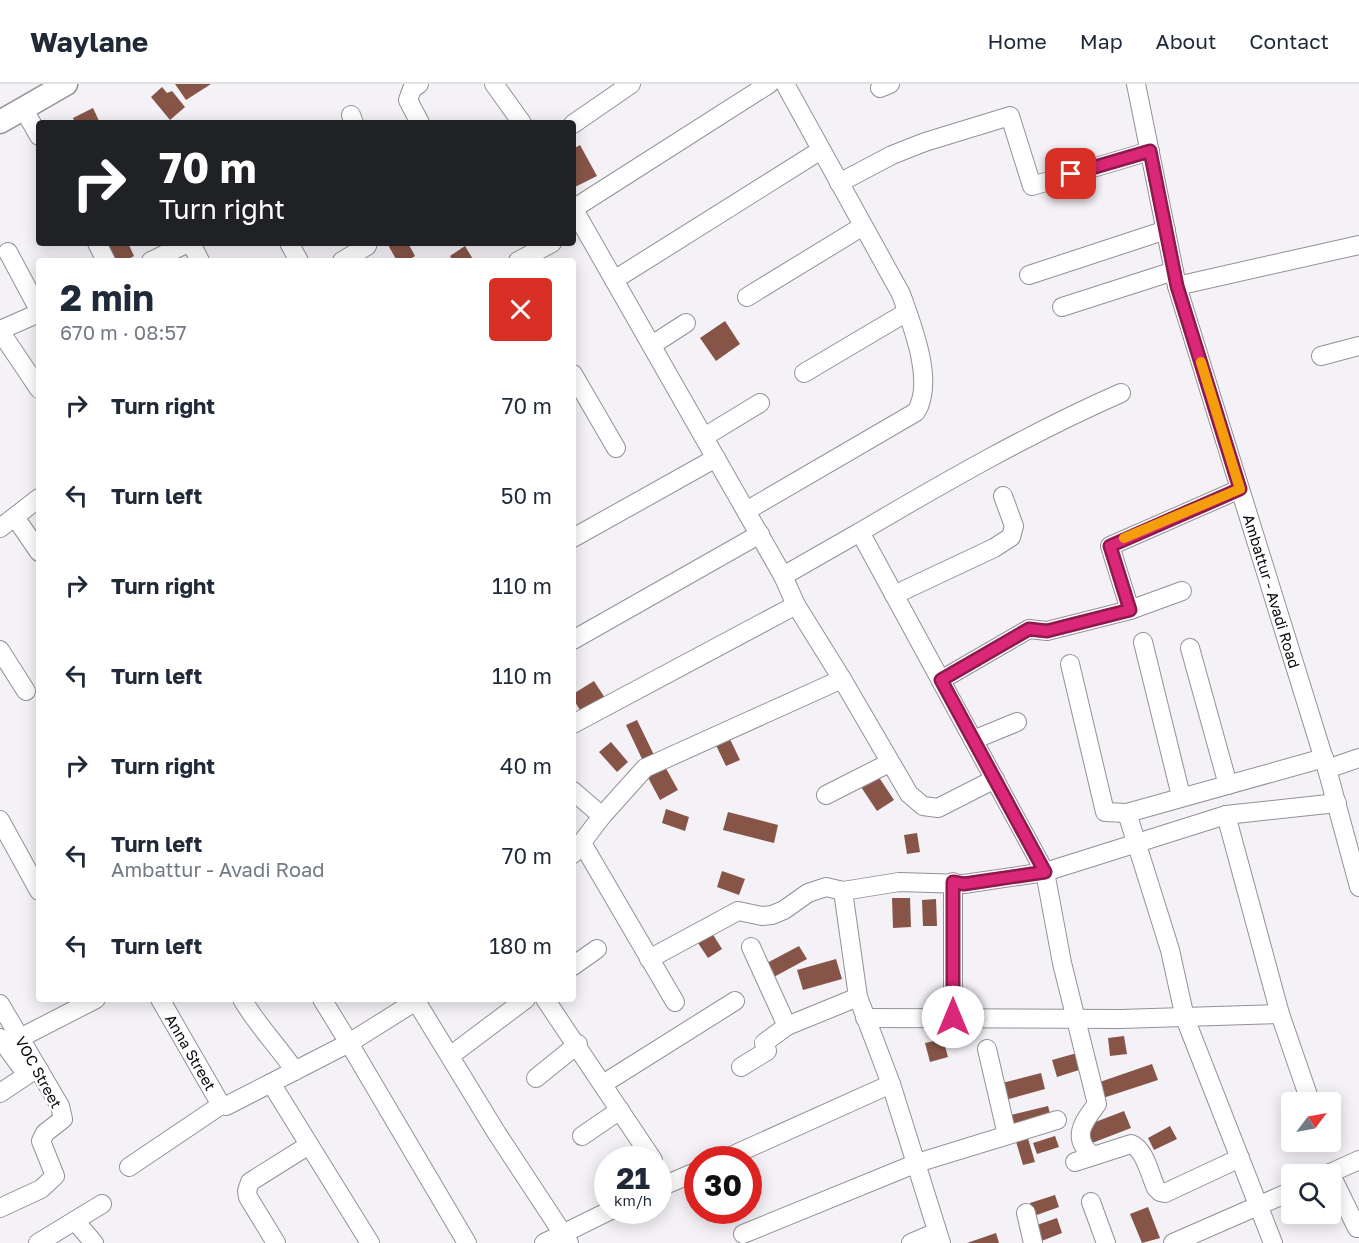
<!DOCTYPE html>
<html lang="en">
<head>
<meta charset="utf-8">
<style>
	body { margin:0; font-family:"Golos Text",sans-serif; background:#f2f2f3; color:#1f2937; height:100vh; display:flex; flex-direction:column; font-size:22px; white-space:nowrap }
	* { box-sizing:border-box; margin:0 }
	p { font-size:20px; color:#747a83 }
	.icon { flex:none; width:33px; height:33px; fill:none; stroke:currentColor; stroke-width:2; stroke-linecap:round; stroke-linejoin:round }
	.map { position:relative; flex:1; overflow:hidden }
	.side { position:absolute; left:36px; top:174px; width:540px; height:744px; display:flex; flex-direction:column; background:#fff; border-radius:6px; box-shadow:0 3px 15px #0003 }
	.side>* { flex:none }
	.guide { position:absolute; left:36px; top:36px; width:540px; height:126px; border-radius:6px; box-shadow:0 3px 15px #0003; background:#202124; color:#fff; overflow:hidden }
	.needle { width:39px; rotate:58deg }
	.tools { position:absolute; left:1281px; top:1008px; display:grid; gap:12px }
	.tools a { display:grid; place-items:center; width:60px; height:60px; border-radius:6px; background:#fff; box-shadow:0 3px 15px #0003; font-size:30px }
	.speed { position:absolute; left:594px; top:1062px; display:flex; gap:12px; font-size:30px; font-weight:700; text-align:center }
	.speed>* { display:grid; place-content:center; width:78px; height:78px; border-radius:50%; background:#fff; box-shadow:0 3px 15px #0003; line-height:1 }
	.speed small { font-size:15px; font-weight:400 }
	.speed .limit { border:9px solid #d22; background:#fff; color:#111 }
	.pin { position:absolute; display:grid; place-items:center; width:51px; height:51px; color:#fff; margin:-26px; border-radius:12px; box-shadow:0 3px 9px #0006 }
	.me { position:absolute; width:66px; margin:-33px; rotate:0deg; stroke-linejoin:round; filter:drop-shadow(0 0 4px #0008) }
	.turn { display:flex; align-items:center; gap:21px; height:126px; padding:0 24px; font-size:27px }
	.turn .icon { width:78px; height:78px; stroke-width:2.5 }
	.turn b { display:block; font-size:42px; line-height:51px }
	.round { display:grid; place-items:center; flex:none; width:63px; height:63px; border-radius:6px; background:#f2f2f3 }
	.head { display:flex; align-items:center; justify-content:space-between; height:102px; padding:0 24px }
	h1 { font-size:36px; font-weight:700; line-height:45px }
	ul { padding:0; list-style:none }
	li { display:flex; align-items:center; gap:18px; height:90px; padding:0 24px }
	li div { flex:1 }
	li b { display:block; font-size:22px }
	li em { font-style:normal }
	header { display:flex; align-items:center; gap:36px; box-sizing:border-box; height:84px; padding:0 30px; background:#fff; border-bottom:2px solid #e0e1e3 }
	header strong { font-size:28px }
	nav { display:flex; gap:33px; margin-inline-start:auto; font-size:21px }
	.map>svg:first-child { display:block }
	.building { fill:#875548 }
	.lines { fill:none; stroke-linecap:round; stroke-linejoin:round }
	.minor-casing { stroke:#939196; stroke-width:20 }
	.major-casing { stroke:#939196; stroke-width:25 }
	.minor { stroke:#fff; stroke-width:18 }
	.major { stroke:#fff; stroke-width:22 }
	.route-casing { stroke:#8e194d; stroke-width:15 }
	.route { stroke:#db2777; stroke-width:10 }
	.slow { stroke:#f59e0b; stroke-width:10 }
	.labels { text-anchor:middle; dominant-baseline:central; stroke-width:5; stroke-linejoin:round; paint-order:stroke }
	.street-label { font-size:15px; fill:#0c0b0d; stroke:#fff }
</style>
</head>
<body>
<header>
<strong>Waylane</strong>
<nav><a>Home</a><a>Map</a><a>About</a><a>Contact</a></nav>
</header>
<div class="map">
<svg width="1359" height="1159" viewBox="0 0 1359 1159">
	<rect width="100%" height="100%" fill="#f4f1f7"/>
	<g class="building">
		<path d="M175 0H211L186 16Z"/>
		<path d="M162 3 167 9 172 7 185 23 170 36 151 13Z"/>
		<path d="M93 24 100 39H75L73 34Z"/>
		<path d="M580 61 597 92 575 103 573 65Z"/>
		<path d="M102 159H128L134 172 125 177H112Z"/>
		<path d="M387 159H408L415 172 407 177H397Z"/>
		<path d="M465 162 474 177H453L450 172Z"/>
		<path d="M725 237 740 260 716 277 700 254Z"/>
		<path d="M594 597 605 614 582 629 573 615V610Z"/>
		<path d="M637 636 654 671 643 677 626 641Z"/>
		<path d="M728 651 740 676 726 682 714 657Z"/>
		<path d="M611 658 628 678 617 688 599 668Z"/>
		<path d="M663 679 678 706 660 716 645 688Z"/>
		<path d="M876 689 894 716 877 727 859 700Z"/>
		<path d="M666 725 689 733 685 747 662 739Z"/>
		<path d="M728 728 778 741 774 759 723 746Z"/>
		<path d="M917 749 920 768 907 770 904 751Z"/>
		<path d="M722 787 745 795 739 811 717 803Z"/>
		<path d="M892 814H910L911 843 893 844Z"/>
		<path d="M936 815 937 842H923L922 816Z"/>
		<path d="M712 849 722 865 708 874 698 859Z"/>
		<path d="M799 862 807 875 772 894 765 880Z"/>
		<path d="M836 875 842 895 803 906 797 886Z"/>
		<path d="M1124 952 1127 970 1110 972 1108 954Z"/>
		<path d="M943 955 948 973 930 978 925 959Z"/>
		<path d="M1077 969 1082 985 1057 993 1052 976Z"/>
		<path d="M1152 980 1158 996 1100 1015 1094 1000Z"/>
		<path d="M1041 989 1045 1005 1002 1017 998 1000Z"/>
		<path d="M1048 1022 1051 1033 1010 1044 1007 1032Z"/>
		<path d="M1124 1027 1131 1044 1092 1059 1085 1042Z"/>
		<path d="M1170 1042 1177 1055 1154 1066 1148 1054Z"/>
		<path d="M1027 1051 1035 1078 1023 1081 1015 1054Z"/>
		<path d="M1055 1052 1059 1063 1037 1070 1033 1059Z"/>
		<path d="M1055 1111 1059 1123 1034 1132 1030 1119Z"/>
		<path d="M1148 1123 1160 1154 1142 1159 1130 1130Z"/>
		<path d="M1057 1134 1062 1149 1039 1158 1034 1142Z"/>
		<path d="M996 1149 999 1159H967Z"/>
	</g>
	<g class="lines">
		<defs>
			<g id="minor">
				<path d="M419 0 412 5 408 16 420 39"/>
				<path d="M494 0 522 39"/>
				<path d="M1136 0 1177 202 1327 685 1359 803"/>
				<path d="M880 4 890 0"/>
				<path d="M23 24 39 52"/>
				<path d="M351 31 354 39"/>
				<path d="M573 40 631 0"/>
				<path d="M839 99 892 71 925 58 1010 32 1032 102 1150 67"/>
				<path d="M573 124 783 492 860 448 1045 788 1226 731 1337 719"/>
				<path d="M573 125 769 0"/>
				<path d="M97 159 106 177"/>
				<path d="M191 159 200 177"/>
				<path d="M289 159 299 177"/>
				<path d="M8 168 39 226"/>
				<path d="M151 177 188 159"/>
				<path d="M342 177 367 162"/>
				<path d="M518 177 552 159"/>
				<path d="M1029 191 1166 146"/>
				<path d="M614 196 821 66"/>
				<path d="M1177 202 1359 161"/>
				<path d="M747 213 863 142"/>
				<path d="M1062 223 1174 187"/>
				<path d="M0 246 39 229"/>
				<path d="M0 247 39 305"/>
				<path d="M652 261 686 239"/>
				<path d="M1321 272 1359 262"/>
				<path d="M804 289 907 228"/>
				<path d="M573 290 616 364"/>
				<path d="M704 353 760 319"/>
				<path d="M746 427 916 328C935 298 912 241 901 210L785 0"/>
				<path d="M15 433 39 468"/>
				<path d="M0 444 39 414"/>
				<path d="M860 448C945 398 1030 349 1121 309"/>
				<path d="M573 454 716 374"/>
				<path d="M783 492 796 521 842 595 909 710 923 722 938 724 995 695"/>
				<path d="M894 511 994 464 1011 453 1014 442 1003 412"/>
				<path d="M1130 526 1182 507"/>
				<path d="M573 556 760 450"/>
				<path d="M1143 558 1181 712"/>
				<path d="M1190 564 1228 701"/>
				<path d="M0 566 26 607"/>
				<path d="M1070 580 1105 728 1127 729 1324 674"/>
				<path d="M941 596 1029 545 1047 547 1130 526 1110 462 1240 405"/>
				<path d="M573 640 796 521"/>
				<path d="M973 656 1017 638"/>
				<path d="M1327 685 1359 674"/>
				<path d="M573 707 602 732"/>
				<path d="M826 711 889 679"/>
				<path d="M1127 729 1170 866 1185 934 1273 1159"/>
				<path d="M0 736 39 807"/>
				<path d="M582 759 675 918"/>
				<path d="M573 770 602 732 645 684 842 595"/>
				<path d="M953 798V933"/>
				<path d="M843 807 858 913 891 1000 941 1159"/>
				<path d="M649 875 738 827 762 832 772 831 784 826 808 809 826 803 843 807 899 798 964 800 1045 788 1062 879 1097 1020C1084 1037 1070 1054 1093 1072"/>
				<path d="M573 882 597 865"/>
				<path d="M160 915 221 1021"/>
				<path d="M242 915C257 941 278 962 295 987"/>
				<path d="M322 915 349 959 416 917 496 1048 569 1159"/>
				<path d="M545 915 653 1076"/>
				<path d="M0 920 60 1022 63 1035 45 1049 41 1057 55 1092 41 1105 0 1124"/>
				<path d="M1280 930 1310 1017"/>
				<path d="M865 934 1120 935 1280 930 1226 731"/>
				<path d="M787 942 858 913"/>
				<path d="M0 954 24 987 30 989 39 986"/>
				<path d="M20 954 96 915"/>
				<path d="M987 965 1007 1051"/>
				<path d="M450 972 526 915"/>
				<path d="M741 983 767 967 764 959 787 942 751 863"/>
				<path d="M536 994 578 960"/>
				<path d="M271 999 349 959 467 1159"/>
				<path d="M603 1000 735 917"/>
				<path d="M0 1009 30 989"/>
				<path d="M582 1052 620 1026"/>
				<path d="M722 1076 891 1000"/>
				<path d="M1075 1078 1131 1060C1145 1065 1150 1091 1156 1104L1160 1108 1165 1109 1240 1074"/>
				<path d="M129 1083 221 1021 226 1022 271 999 370 1159"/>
				<path d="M1330 1089 1357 1144"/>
				<path d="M1328 1090 1359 1076"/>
				<path d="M658 1104 698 1087"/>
				<path d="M1091 1118 1106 1159"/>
				<path d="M1026 1129 1033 1159"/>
				<path d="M76 1138 94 1159"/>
				<path d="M743 1150 917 1079 1057 1036"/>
				<path d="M38 1159 102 1120"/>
				<path d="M276 1159 248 1113 247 1107 250 1098 309 1061"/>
				<path d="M544 1159 611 1126"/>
				<path d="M911 1159 937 1148"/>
				<path d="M1173 1159 1292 1107"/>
			</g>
			<path id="major" d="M0 38 66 0"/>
		</defs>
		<use href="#minor" class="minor-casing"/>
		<use href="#major" class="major-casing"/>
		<use href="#minor" class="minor"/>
		<use href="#major" class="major"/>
	</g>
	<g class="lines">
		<defs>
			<path id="route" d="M953 933V798L964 800 1045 788 941 596 1029 545 1047 547 1130 526 1110 462 1240 405 1177 202 1150 67 1071 90"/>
		</defs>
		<use href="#route" class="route-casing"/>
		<use href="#route" class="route"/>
		<path class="slow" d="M1124 454 1240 405 1201 278"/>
	</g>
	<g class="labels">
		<g class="street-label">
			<text transform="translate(1272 507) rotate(73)">Ambattur - Avadi Road</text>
			<text transform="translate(191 968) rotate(60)">Anna Street</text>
			<text transform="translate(39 988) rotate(61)">VOC Street</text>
		</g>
	</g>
</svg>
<div class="tools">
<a><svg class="needle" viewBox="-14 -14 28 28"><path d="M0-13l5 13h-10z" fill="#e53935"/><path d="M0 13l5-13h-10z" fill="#747a83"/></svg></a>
<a><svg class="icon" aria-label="search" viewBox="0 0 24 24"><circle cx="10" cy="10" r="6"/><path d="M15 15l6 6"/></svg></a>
</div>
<div class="speed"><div>21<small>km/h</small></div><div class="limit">30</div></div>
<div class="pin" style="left:1071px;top:90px;background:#d93025"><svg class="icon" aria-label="arrive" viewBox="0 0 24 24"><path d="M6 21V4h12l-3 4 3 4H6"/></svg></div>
<svg class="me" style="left:953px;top:933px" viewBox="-20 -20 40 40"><circle r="19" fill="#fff"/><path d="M0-13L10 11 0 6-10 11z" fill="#db2777"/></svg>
<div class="guide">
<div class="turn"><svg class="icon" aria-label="right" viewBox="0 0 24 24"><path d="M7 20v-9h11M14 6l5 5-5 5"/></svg><div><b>70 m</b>Turn right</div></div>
</div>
<section class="side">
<div class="head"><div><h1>2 min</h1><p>670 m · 08:57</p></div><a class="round" style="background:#d93025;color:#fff"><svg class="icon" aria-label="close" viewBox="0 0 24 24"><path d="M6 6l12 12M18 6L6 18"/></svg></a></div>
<ul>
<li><svg class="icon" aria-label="right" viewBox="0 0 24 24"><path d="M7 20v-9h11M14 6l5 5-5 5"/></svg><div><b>Turn right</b></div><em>70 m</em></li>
<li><svg class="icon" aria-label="left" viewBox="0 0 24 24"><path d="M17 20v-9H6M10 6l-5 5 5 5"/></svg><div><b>Turn left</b></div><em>50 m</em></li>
<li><svg class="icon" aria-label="right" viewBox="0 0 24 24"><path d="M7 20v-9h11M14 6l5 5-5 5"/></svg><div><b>Turn right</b></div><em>110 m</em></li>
<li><svg class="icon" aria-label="left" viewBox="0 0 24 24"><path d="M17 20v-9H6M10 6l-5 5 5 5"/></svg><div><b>Turn left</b></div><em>110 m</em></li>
<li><svg class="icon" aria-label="right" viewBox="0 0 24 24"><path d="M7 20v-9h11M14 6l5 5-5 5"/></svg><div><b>Turn right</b></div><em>40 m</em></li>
<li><svg class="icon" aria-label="left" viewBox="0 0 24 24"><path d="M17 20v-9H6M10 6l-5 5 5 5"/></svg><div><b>Turn left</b><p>Ambattur - Avadi Road</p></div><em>70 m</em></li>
<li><svg class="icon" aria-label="left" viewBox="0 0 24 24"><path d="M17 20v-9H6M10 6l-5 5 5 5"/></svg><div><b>Turn left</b></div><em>180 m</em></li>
</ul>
</section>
</div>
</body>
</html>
